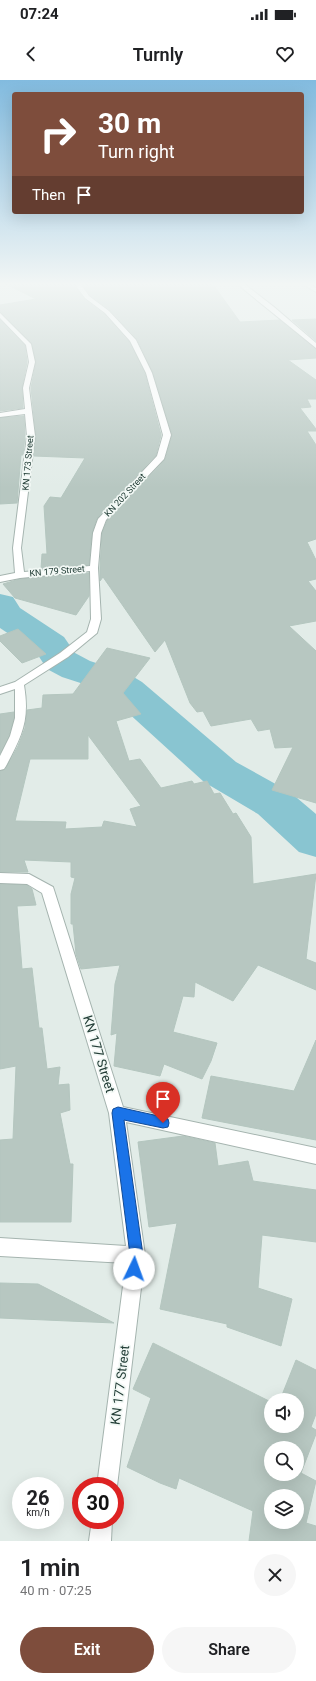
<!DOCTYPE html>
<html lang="en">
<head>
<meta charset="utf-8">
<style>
	body { margin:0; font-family:Roboto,sans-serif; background:#f6f6f6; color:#202124; height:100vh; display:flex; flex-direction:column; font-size:15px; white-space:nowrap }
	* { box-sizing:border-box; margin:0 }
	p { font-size:13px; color:#757577 }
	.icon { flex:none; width:22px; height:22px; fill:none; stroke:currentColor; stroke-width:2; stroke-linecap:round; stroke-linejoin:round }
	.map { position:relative; height:1461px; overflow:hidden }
	.sheet { display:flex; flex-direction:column; background:#fff; flex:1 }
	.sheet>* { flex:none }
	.hud { position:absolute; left:12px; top:12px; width:292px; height:122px; border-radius:4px; box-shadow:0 4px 16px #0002; background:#7e4d3c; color:#fff; overflow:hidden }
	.controls { position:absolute; left:264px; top:1313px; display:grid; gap:8px }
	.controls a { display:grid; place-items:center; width:40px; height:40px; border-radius:50%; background:#fff; box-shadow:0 4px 16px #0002; font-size:20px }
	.speed { position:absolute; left:12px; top:1397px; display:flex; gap:8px; font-size:20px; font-weight:700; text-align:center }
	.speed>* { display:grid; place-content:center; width:52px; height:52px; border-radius:50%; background:#fff; box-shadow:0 4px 16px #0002; line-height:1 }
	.speed small { font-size:10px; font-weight:400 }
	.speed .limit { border:6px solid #d22; background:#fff; color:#111 }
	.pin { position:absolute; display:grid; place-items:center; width:34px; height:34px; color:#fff; margin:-41px -17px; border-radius:50% 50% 50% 0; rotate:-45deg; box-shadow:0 0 4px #0007 }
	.pin .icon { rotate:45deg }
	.me { position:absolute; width:44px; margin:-22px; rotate:3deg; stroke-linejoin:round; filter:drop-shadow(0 0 3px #0008) }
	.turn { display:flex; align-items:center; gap:14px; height:84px; padding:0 20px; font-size:18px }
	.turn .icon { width:52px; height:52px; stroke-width:2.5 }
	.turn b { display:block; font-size:28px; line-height:34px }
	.then { display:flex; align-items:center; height:38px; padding:0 20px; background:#0003; gap:8px; font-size:15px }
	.round { display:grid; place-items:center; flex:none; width:42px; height:42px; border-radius:21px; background:#f6f6f6 }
	.overview { display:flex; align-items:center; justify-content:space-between; height:68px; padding:0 20px }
	h1 { font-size:24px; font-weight:600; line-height:30px }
	.action { display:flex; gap:8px; margin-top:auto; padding:8px 20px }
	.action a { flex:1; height:46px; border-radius:24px; background:#7e4d3c; color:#fff; font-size:16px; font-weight:600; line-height:46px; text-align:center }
	.action a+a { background:#f6f6f6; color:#202124 }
	.status { display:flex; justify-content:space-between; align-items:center; height:28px; padding:0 20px; background:#fff; direction:ltr }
	.status svg { height:11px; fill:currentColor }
	header { display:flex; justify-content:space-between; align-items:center; height:52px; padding:0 20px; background:#fff; font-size:18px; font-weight:600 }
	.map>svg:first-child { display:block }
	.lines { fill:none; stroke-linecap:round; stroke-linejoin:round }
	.stream { stroke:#89c5d1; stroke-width:8 }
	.river { fill:#89c5d1; fill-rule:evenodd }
	.building { fill:#b7c7c1; stroke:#b4c6bf; fill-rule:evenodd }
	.street-casing { stroke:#a5b4af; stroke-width:2 }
	.street { fill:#fff; fill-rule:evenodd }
	.route { fill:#1a73e8; stroke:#114b97 }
	.labels { text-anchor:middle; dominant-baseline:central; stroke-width:3.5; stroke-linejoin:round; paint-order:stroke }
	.far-street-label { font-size:9px; fill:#223d36; stroke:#f2f8f5 }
	.near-street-label { font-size:13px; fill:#223d36; stroke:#f2f8f5 }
</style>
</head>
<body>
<div class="status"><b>07:24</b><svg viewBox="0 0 49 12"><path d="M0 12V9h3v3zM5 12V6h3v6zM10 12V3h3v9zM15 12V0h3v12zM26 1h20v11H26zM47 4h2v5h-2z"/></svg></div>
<header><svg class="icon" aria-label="back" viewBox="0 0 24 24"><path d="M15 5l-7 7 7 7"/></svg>Turnly<svg class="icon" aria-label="heart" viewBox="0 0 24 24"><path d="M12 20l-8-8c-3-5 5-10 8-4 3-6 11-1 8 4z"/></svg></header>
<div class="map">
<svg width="316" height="1461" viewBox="0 0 316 1461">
	<rect width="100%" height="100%" fill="#e2ece8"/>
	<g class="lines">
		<path class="stream" d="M284 731 305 734"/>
		<path class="river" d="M0 514 13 517 20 528 64 557 75 573 90 581 127 593 142 602 236 682 290 712 316 734V777L299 772 258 734 204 702 114 620 99 609 62 597 47 589 36 572 0 548Z"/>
	</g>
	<g class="building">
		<path d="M4 203H73L84 219 104 234 129 262 145 294 161 355 156 375 97 438 92 453 89 485 41 489 42 474H47L44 426 50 417 61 418 85 378 34 376 36 356 31 308 36 282 32 264 0 232V225L36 219Z"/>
		<path d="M82 203H212L240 242 280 240 316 269V278L288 280 316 300V319H307L311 327 300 328 316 349V351H307L316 365V459L307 462 316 480V499L308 501 316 511V541L289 546 316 571V723L272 710 293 667 275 668 270 649 258 651 251 639 211 646 203 631 197 632 190 623 165 560 155 572 103 497 100 501V488L102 453 107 441 165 380 172 355 153 293 137 259 110 230 90 215Z"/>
		<path d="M316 239V261L292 240Z"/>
		<path d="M0 240 25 266 27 282 22 308 23 328 0 331Z"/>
		<path d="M24 336 25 356 23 375H21L17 423 0 424V338Z"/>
		<path d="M89 493V516L76 535 15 518 3 504 20 499Z"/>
		<path d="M18 549 46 574 22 583 0 561V556Z"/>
		<path d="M107 568 150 578 123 613 141 634 116 641 129 681 140 679 161 708 192 701 194 704 207 701 214 714 220 713 233 734 236 733 251 757 253 804 316 794 306 879 316 883V910L258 885 233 921 195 902 194 917 183 916 173 952 217 963 211 981 202 999 164 984 160 996 114 986 117 953 111 955 115 904 120 885 81 889 76 874 73 844H71V814L75 798 71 797V782L24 780 28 792H0V691L5 690 18 666 25 648 27 630 42 628 43 615 73 614ZM88 655 141 726 130 729 137 747 104 741 102 747 65 749 66 742 15 741 30 679H88Z"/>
		<path d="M14 632V638L9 655 0 673V634Z"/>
		<path d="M0 804 27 805 32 809 36 825 17 826 22 889 32 888 39 948H42L47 989 60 987 58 1005 69 1004 70 1030 60 1033 70 1084H73L71 1142H0V1060L13 1059 16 986 0 989Z"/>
		<path d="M316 960V1060L202 1038 211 996 294 1011Z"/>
		<path d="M183 1056 215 1063 218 1086 248 1081 253 1101 316 1110V1162L262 1155 258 1208 292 1219 281 1266 227 1247V1244L160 1229 177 1143 149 1147 138 1062Z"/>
		<path d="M0 1203 38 1204 114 1243 0 1238Z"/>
		<path d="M153 1263 271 1322V1346H297V1320H280L296 1280 316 1290V1334L311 1347 316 1350V1354L301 1393 316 1401 306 1443 316 1446V1461H249L253 1431 179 1398 176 1409 160 1403 127 1387 151 1318 133 1309ZM271 1368H297V1394H271ZM271 1416H297V1442H271Z"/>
	</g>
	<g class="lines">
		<defs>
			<g id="street">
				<path d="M74 203H80L89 216 109 231 136 260 152 293 171 355 164 379 106 440 101 453 98 488 101 539 97 553 68 577 24 605C30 641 22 655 6 686L4 689 0 690V676L10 656 15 638V609L0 614V607L15 602 60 573 87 552 91 539 90 491 20 498 0 502V496L15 493 13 468 27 356 25 334 0 337V333L25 329 23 308 29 282 26 265 0 238V233L31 264 35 282 29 308 35 356 21 468 24 492 90 486 93 453 98 439 157 376 163 355 146 293 130 261 105 233 85 218Z"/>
				<path d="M236 203H243L274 227 316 263V268Z"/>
				<path d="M301 203H308L316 208V212Z"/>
				<path d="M0 793 29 794 53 807 54 810 123 1027 316 1068V1084L126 1042 145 1175 117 1406 115 1411V1406H97L126 1183 0 1176V1158L126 1166 109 1033 42 813 27 804 0 803Z"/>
				<path d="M92 1440H112L111 1461H89Z"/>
			</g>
		</defs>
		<use href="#street" class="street-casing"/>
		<use href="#street" class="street"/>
	</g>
	<linearGradient id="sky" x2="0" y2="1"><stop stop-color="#82bbdf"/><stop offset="0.5" stop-color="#f2f6f5"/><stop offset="1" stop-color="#f2f6f5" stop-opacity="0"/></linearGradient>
	<rect width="316" height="408" fill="url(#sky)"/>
	<path class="route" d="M118 1027 163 1037 168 1039 169 1043 168 1047 163 1048 124 1040 143 1175 139 1194 134 1196 130 1194 128 1189 130 1175 112 1033 113 1029Z"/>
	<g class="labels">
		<g class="far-street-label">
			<text transform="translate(28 383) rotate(-85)">KN 173 Street</text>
			<text transform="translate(125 415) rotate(-47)">KN 202 Street</text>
			<text transform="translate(57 491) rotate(-5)">KN 179 Street</text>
		</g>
		<g class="near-street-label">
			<text transform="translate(99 974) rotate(73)">KN 177 Street</text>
			<text transform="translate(120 1305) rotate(-83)">KN 177 Street</text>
		</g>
	</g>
</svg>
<div class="controls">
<a><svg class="icon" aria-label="sound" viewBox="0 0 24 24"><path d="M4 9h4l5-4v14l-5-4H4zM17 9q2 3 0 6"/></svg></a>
<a><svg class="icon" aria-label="search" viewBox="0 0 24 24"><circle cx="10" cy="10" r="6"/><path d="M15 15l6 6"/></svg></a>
<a><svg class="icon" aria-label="layers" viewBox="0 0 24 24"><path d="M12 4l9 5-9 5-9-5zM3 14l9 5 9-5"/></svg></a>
</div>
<div class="speed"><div>26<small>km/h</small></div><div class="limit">30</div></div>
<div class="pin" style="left:163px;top:1043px;background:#d93025"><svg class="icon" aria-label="arrive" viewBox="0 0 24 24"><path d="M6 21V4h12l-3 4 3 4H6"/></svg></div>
<svg class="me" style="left:134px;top:1189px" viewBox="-20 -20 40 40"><circle r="19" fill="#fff"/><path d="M0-13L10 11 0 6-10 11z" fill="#1a73e8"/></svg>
<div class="hud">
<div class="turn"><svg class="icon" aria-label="right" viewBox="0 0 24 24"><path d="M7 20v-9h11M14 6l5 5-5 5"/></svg><div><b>30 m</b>Turn right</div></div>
<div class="then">Then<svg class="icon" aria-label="arrive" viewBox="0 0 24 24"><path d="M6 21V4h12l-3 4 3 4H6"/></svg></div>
</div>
</div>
<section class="sheet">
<div class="overview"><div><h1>1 min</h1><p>40 m · 07:25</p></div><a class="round"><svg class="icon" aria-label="close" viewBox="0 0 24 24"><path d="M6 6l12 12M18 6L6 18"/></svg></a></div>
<div class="action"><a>Exit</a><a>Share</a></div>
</section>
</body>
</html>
